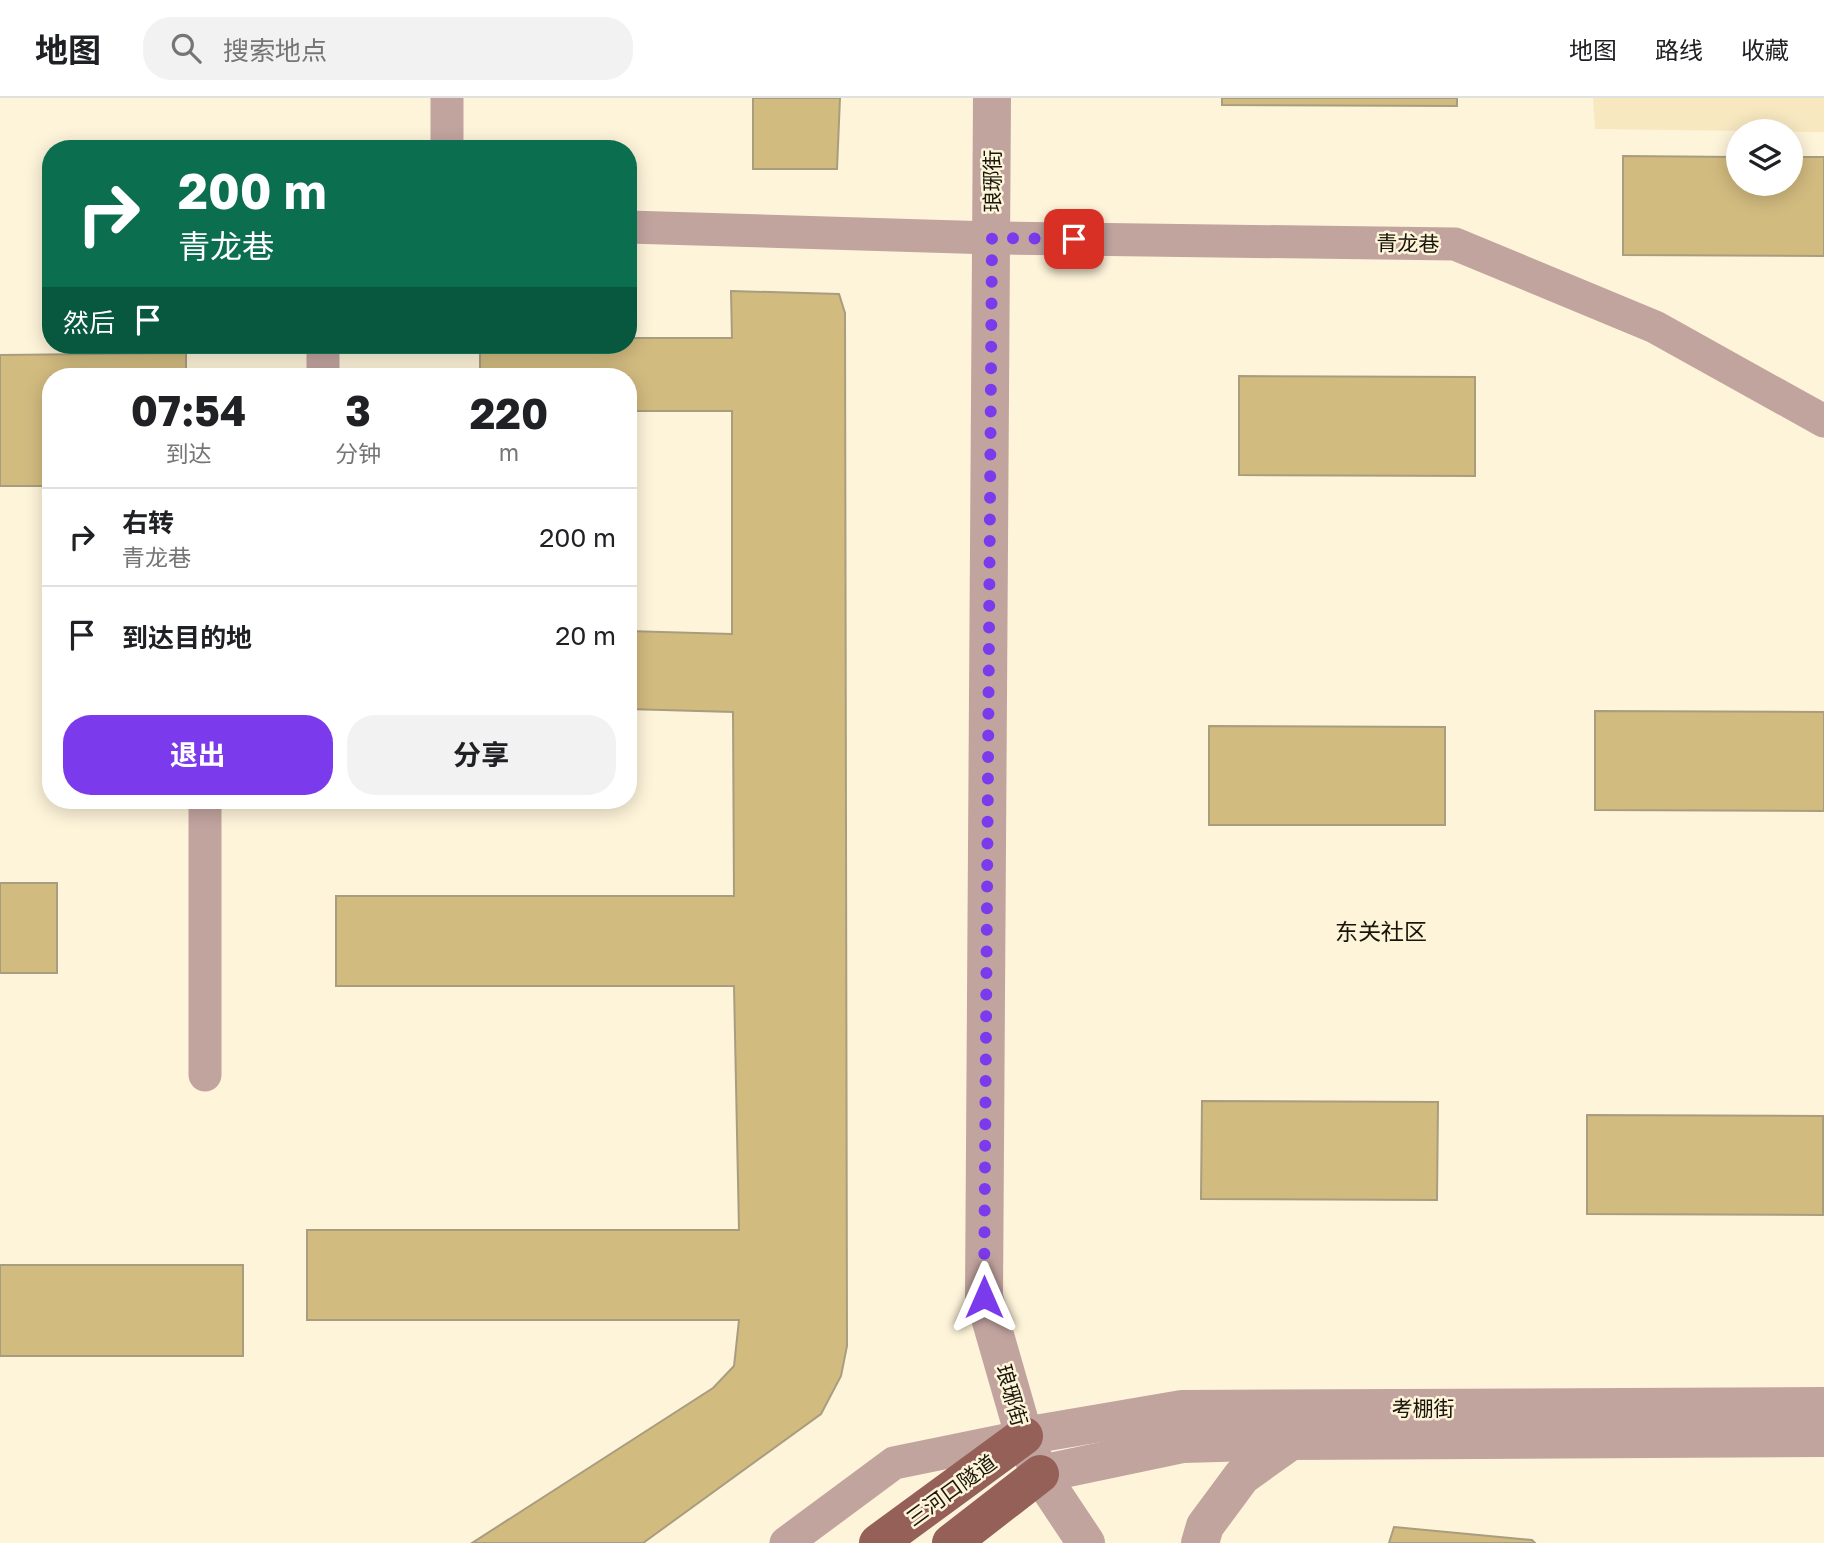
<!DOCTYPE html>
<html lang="zh">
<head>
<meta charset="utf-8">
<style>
	body { margin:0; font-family:"Golos Text","Noto Sans SC",sans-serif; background:#f2f2f2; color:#202124; height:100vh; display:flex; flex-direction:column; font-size:26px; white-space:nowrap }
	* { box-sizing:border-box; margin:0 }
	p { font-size:23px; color:#757577 }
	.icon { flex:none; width:38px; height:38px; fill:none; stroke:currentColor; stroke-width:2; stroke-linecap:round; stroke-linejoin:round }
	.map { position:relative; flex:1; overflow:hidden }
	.side { position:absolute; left:42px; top:270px; width:595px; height:441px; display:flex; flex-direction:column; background:#fff; border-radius:28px; box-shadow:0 4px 18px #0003 }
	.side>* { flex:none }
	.hud { position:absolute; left:42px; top:42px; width:595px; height:214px; border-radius:28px; box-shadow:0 4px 18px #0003; background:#0b6e4f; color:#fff; overflow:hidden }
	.fabs { position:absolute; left:1726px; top:21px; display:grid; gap:14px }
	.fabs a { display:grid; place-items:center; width:77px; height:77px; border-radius:50%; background:#fff; box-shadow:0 4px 18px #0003; font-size:35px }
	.pin { position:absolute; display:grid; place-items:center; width:60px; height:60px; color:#fff; margin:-30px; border-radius:14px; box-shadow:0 4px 10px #0006 }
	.me { position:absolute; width:77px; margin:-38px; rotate:0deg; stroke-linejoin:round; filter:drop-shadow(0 0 5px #0008) }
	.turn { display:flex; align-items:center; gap:24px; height:147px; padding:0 21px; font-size:32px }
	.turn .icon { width:91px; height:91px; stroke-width:2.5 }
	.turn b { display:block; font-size:49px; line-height:60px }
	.then { display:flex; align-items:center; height:66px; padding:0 21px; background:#0003; gap:14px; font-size:26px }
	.eta { display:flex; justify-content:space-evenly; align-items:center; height:119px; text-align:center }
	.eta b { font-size:42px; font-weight:700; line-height:49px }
	.primary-button { display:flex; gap:14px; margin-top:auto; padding:14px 21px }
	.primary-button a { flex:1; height:80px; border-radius:28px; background:#7c3aed; color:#fff; font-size:28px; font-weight:700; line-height:80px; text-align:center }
	.primary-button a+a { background:#f2f2f2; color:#202124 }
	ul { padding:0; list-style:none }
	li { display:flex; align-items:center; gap:21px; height:98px; padding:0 21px; border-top:2px solid #e0e0e0 }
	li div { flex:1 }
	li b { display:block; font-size:26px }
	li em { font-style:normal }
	header { display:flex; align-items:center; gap:42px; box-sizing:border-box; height:98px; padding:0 35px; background:#fff; border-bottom:2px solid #e0e0e0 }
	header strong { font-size:33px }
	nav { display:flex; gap:38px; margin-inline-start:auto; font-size:24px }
	.search { width:490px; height:63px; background:#f2f2f2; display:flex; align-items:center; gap:18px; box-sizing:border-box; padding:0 24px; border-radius:28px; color:#757577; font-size:26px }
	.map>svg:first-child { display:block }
	.built { fill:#f7e8c0 }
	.building { fill:#d2bb7f; stroke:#a89d7f; stroke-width:2 }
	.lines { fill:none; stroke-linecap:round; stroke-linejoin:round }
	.minor { stroke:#c2a49f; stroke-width:33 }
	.tertiary { stroke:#c2a49f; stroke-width:38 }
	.primary { stroke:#946058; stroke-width:38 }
	.route { stroke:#7c3aed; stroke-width:12; stroke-dasharray:0 21.6 }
	.labels { text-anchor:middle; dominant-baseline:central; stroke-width:5; stroke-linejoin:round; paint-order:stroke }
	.street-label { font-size:21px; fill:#191509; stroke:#fef4da }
	.neighbourhood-label { font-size:23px; fill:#191509; stroke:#fef4da }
</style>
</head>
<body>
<header>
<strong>地图</strong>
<div class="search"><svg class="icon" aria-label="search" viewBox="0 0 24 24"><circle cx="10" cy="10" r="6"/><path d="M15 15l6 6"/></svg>搜索地点</div>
<nav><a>地图</a><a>路线</a><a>收藏</a></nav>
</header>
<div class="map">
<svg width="1824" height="1445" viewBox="0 0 1824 1445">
	<rect width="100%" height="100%" fill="#fef4da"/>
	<path class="built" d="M1593 0H1824V34L1595 31Z"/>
	<g class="building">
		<path d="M753 0H840L837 71H753Z"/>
		<path d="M1222 0H1457V8L1222 7Z"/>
		<path d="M1623 58 1738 59V86H1790V59H1824V158L1623 157Z"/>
		<path d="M731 193 839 196 845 215 847 1248 841 1278 821 1316 643 1445H472L713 1290 734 1268 739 1222H307V1132H739L734 888H336V798H734L733 614 628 611V533L732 536V313H628V278H480V247H628V240H732Z"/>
		<path d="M186 255V278H51V388H0V257Z"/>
		<path d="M1239 278 1475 279V378L1239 377Z"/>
		<path d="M1595 613 1824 614V713L1595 712Z"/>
		<path d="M1209 628 1445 629V727H1209Z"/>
		<rect x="0" y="785" width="57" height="90"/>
		<path d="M1202 1003 1438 1004 1437 1102 1201 1101Z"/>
		<path d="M1587 1017 1823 1018V1117L1587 1116Z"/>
		<rect x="0" y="1167" width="243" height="91"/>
		<path d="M1394 1429 1532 1442 1535 1445H1389Z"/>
	</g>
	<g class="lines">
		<g class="minor">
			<path d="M447 51V0"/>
			<path d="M628 129 992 140 1455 146 1655 229 1824 323"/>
			<path d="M323 278V247"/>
			<path d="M205 702V977"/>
			<path d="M786 1445 894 1365 1021 1339"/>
		</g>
		<g class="tertiary">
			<path d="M992 0 984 1199 1024 1338 1040 1376 1086 1445"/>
			<path d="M1024 1338 1182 1311 1824 1308"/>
			<path d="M1040 1376 1183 1346 1291 1343 1824 1340"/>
			<path d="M1200 1445 1205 1428 1242 1378 1291 1343"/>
		</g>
		<g class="primary">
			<path d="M878 1445 1024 1338"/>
			<path d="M951 1445 1040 1376"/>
		</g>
	</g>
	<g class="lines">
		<path class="route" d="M984 1199 992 140 1074 141"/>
	</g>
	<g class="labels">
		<g class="street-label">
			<text transform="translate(992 83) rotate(-90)">琅琊街</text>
			<text transform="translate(1408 145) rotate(1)">青龙巷</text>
			<text transform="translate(1012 1297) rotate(74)">琅琊街</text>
			<text x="1423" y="1310">考棚街</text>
			<text transform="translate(951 1392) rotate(-36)">三河口隧道</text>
		</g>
		<g class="neighbourhood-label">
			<text x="1381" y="833">东关社区</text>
		</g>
	</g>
</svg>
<div class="fabs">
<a><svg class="icon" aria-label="layers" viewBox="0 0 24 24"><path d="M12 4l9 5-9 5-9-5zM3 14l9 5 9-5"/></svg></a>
</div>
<div class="pin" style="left:1074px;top:141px;background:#d93025"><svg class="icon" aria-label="arrive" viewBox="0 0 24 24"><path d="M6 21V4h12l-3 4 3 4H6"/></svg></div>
<svg class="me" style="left:984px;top:1199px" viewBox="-20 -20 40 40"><path d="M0-17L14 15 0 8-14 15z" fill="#7c3aed" stroke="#fff" stroke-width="4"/></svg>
<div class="hud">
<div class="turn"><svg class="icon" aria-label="right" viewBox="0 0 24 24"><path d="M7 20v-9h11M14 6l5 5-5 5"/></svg><div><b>200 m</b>青龙巷</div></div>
<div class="then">然后<svg class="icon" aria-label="arrive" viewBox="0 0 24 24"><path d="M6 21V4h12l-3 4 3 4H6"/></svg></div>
</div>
<section class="side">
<div class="eta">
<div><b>07:54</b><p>到达</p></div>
<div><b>3</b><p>分钟</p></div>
<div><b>220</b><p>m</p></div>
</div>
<ul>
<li><svg class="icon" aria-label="right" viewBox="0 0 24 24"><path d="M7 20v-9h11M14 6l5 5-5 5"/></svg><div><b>右转</b><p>青龙巷</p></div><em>200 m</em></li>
<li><svg class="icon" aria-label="arrive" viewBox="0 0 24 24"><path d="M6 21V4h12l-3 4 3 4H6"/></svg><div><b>到达目的地</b></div><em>20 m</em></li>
</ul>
<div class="primary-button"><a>退出</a><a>分享</a></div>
</section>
</div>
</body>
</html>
